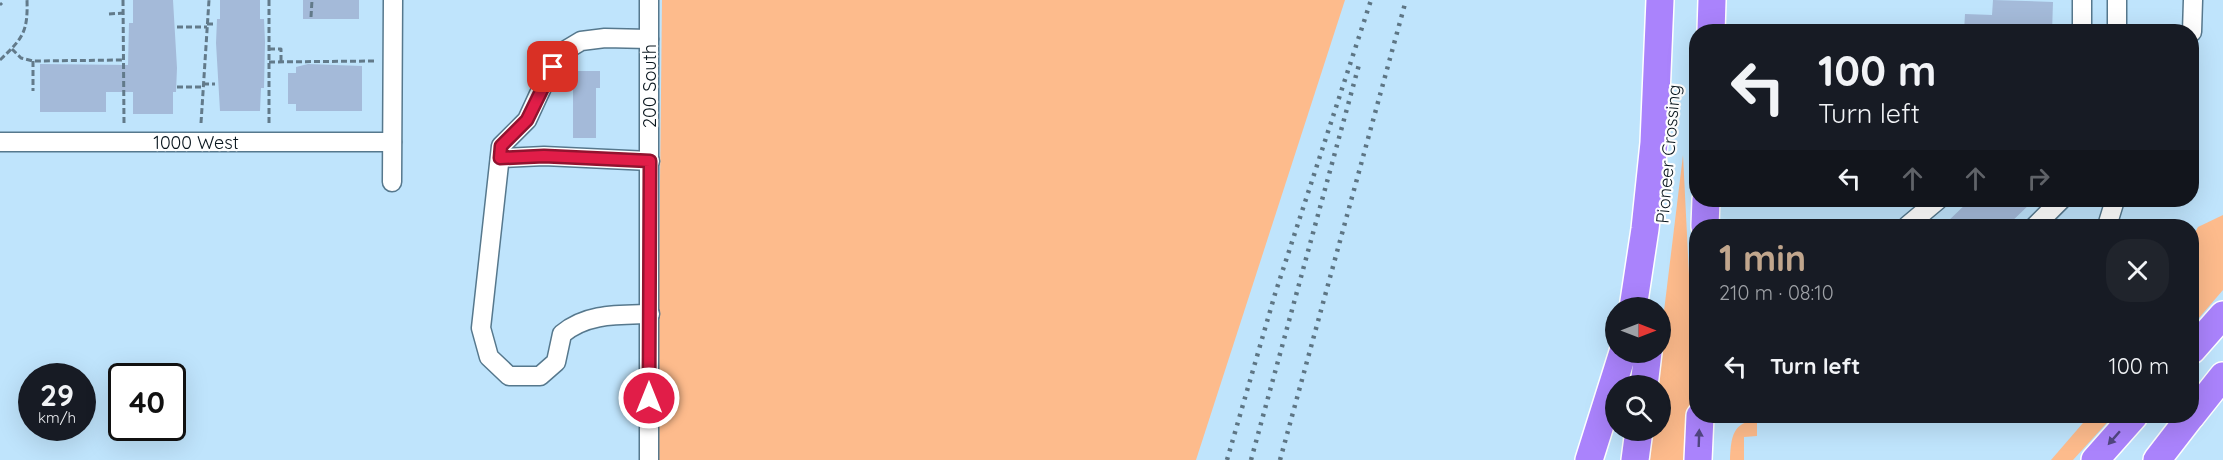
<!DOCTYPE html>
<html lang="en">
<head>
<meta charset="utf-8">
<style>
	body { margin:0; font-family:Quicksand,sans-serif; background:#20242c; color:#f1f3f6; height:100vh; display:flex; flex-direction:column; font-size:22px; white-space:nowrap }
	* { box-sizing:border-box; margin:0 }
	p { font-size:20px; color:#9ea1a6 }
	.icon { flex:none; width:33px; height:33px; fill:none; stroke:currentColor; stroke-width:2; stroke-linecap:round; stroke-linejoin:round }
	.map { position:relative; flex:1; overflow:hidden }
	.side { position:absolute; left:1689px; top:219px; width:510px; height:204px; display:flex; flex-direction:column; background:#171b24; border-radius:24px; box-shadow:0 6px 24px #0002 }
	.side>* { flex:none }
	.hud { position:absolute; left:1689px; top:24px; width:510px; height:183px; border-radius:24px; box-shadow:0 6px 24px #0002; background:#171b24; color:#f1f3f6; overflow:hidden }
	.needle { width:39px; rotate:90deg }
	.fabs { position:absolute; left:1605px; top:297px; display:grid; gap:12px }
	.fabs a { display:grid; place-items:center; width:66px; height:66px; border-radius:50%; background:#171b24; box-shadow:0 6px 24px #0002; font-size:30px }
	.speed { position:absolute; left:18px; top:363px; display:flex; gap:12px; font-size:30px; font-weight:700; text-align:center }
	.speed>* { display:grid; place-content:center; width:78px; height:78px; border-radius:50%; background:#171b24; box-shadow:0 6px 24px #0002; line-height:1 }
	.speed small { font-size:15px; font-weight:400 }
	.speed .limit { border:3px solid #111; border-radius:9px; background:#fff; color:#111 }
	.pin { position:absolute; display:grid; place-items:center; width:51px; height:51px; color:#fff; margin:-26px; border-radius:12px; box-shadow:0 3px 9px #0006 }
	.me { position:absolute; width:66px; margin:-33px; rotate:0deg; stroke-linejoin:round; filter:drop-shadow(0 0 4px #0008) }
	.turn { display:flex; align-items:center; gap:21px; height:126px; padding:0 30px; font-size:27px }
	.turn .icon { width:78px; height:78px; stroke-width:2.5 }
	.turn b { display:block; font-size:42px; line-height:51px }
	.lanes { display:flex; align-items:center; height:57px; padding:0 30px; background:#0003; justify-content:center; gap:30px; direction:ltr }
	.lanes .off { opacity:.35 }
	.round { display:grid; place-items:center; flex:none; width:63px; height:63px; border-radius:24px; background:#20242c }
	.headline { display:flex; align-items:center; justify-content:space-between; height:102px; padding:0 30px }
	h1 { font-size:36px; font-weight:700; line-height:45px; color:#c1a68d }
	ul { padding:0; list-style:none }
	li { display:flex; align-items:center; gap:18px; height:90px; padding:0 30px }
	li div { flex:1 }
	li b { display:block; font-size:22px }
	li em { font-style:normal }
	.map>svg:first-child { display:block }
	.green { fill:#fdbb8c }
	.building { fill:#a4bad9 }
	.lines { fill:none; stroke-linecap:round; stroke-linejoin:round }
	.minor-casing { stroke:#56788d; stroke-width:21 }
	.highway-casing { stroke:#fff; stroke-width:30 }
	.path { stroke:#627a8a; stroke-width:3; stroke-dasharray:6 3; stroke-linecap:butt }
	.minor { stroke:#fff; stroke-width:18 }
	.highway { stroke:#aa83fc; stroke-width:27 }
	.rail { stroke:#5d7584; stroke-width:4.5; stroke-dasharray:3 6; stroke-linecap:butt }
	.oneway { fill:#514681 }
	.route-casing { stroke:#92132f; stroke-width:15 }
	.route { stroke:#e11d48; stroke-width:10 }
	.labels { text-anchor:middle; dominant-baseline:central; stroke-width:4.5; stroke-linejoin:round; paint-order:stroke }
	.street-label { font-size:18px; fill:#08151d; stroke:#fff }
</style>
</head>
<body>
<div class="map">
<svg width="2223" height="460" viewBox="0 0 2223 460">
	<rect width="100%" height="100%" fill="#bfe4fc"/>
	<g class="green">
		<path d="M662 0H1345L1196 460H657Z"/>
		<path d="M1683 155 1693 355 1690 460H1650L1652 431 1660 430V386L1655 385Z"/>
		<path d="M2223 215V290L2192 326V238L2198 227Z"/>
		<path d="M2089 416H2113L2073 460H2051Z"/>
		<path d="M1753 421V423H1757V436L1744 437V460H1730C1731 442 1731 423 1753 421Z"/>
	</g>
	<g class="building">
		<path d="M133 0H173L177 68 176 92H173V114H133V92H106V112H40V64L128 65 129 23H133Z"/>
		<path d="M220 0H260V19H264L265 42 264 88H261L260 111H220L216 43 217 19H220Z"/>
		<rect x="303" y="0" width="56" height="19"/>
		<path d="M1993 0 2053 2 2052 32H1964L1965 14 1992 15Z"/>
		<path d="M308 64 362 66V111H296V104H288V73H296V67Z"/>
		<path d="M573 71H600V88H596V138H573Z"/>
		<path d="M1970 200H2034L2007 226H1943Z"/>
	</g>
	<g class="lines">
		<defs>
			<g id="minor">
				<path d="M2117 0V32"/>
				<path d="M2082 32V0"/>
				<path d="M2192 32 2193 0"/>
				<path d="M649 39 605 38 581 41 561 53 545 81 527 120 501 146 481 328 489 357 509 376H540L556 362 562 334C587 313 618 315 650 314"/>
				<path d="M0 142H392"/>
				<path d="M500 158 544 156 650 161"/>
				<path d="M392 182 393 0"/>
				<path d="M1907 226 1938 200"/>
				<path d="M2035 226 2061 200"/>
				<path d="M2107 226 2115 200"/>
				<path d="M649 460V0"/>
			</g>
			<g id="highway">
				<path d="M1711 32 1712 0"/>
				<path d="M1705 226 1706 200"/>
				<path d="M1633 308 1645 229 1654 143 1660 0"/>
				<path d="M2192 350 2223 315"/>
				<path d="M1644 386 1648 352"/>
				<path d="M2192 415 2223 376"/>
				<path d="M1589 460 1623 352"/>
				<path d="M1635 460 1639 430"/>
				<path d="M1698 460 1700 416"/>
				<path d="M2095 460 2134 416"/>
				<path d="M2157 460 2191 416"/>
			</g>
		</defs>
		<use href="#minor" class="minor-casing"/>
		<use href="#highway" class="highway-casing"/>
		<g class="path">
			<path d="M123 0 124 123"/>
			<path d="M269 0V123"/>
			<path d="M0 3 2 5"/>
			<path d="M109 14 124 13"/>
			<path d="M311 17 312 0"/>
			<path d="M207 24H215"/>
			<path d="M177 27H207"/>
			<path d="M12 49 21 58 33 61 124 60"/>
			<path d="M269 49H281V62"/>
			<path d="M0 60C23 38 28 32 27 0"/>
			<path d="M33 61V91"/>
			<path d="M269 62 375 61"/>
			<path d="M203 84H215"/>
			<path d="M177 87H203"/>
			<path d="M201 123 209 0"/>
		</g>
		<use href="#minor" class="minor"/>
		<use href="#highway" class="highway"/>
		<g class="rail">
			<path d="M1227 460 1275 294 1371 0"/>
			<path d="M1251 460 1360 61"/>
			<path d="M1280 460 1406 0"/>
		</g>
	</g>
	<defs><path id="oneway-solid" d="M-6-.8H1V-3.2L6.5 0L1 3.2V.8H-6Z" transform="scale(1.5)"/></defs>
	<g class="oneway">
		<use href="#oneway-solid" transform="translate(1699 438) rotate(-88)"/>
		<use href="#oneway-solid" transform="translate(2114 438) rotate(131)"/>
	</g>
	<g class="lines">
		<defs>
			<path id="route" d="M553 67 527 120 501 146 500 158 544 156 650 161 649 398"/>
		</defs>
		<use href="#route" class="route-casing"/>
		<use href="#route" class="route"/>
	</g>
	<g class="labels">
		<g class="street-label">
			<text transform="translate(649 86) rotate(-90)">200 South</text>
			<text x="196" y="142">1000 West</text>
			<text transform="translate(1668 154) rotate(-85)">Pioneer Crossing</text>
		</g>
	</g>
</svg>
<div class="fabs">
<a><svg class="needle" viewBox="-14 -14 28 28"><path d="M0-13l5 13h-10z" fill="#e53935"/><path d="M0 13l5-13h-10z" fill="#9ea1a6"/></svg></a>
<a><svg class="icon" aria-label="search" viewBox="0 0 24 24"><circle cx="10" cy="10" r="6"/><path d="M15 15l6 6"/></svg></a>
</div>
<div class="speed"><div>29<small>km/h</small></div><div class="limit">40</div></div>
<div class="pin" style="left:553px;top:67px;background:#d93025"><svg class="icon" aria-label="arrive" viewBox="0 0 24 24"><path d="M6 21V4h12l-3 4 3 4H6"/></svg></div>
<svg class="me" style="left:649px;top:398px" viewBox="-20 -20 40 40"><circle r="17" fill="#e11d48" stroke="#fff" stroke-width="3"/><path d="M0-11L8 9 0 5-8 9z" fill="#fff"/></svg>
<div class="hud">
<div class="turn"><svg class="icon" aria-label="left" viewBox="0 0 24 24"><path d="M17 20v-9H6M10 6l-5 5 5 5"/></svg><div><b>100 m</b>Turn left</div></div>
<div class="lanes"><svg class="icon" aria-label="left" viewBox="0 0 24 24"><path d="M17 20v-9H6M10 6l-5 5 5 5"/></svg><svg class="icon off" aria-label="ahead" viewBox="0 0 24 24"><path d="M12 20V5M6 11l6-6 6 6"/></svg><svg class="icon off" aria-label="ahead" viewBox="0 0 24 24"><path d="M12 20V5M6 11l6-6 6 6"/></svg><svg class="icon off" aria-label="right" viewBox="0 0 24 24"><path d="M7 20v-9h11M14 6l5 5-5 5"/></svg></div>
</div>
<section class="side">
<div class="headline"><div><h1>1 min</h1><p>210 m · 08:10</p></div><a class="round"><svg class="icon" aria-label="close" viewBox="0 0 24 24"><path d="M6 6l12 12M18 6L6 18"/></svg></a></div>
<ul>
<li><svg class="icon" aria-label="left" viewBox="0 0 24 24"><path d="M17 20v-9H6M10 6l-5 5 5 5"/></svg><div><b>Turn left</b></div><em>100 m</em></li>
</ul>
</section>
</div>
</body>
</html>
